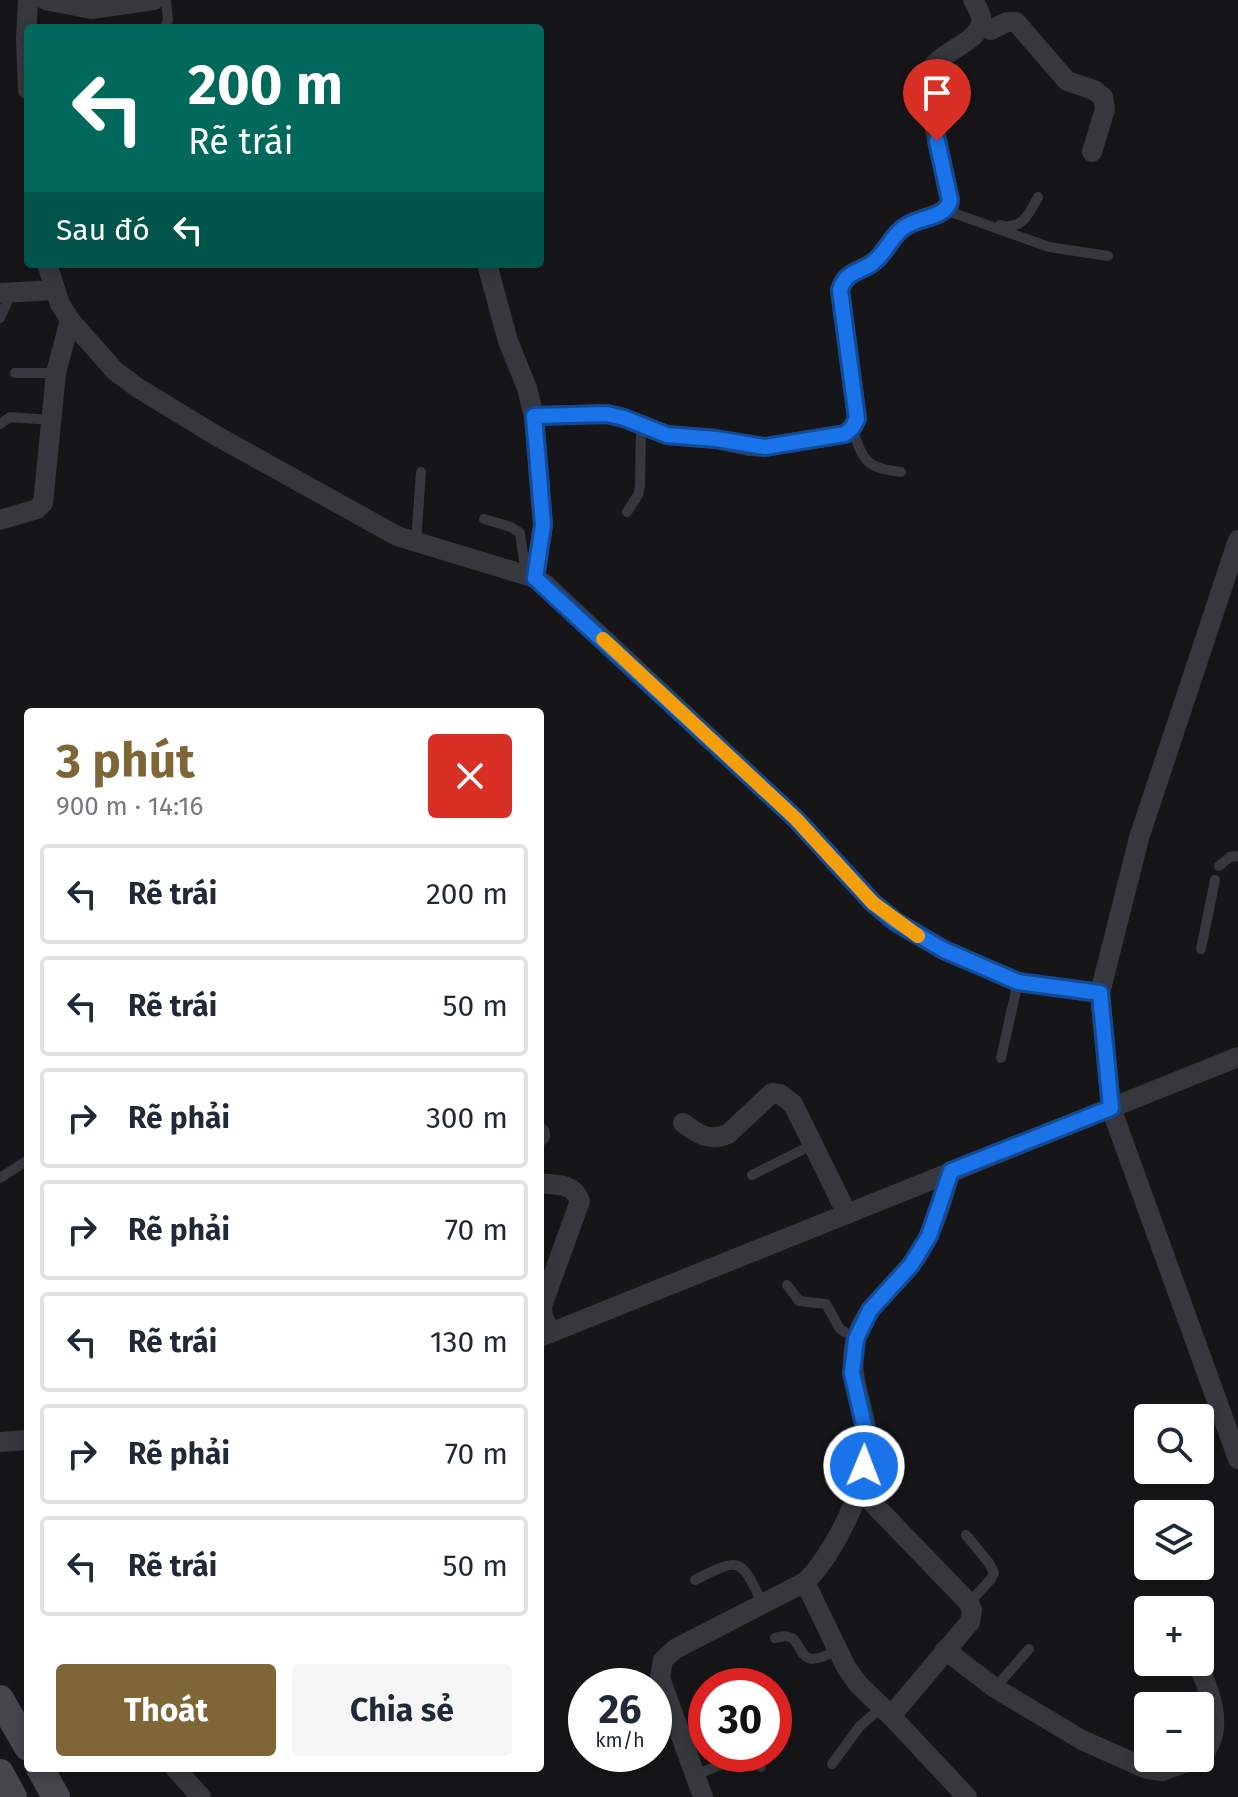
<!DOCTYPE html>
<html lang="vi">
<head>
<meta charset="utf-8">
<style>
	body { margin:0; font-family:"Fira Sans",sans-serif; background:#f6f6f7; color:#1f2937; height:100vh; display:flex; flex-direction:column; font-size:30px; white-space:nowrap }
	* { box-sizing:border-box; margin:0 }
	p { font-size:26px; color:#747a83 }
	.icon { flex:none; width:44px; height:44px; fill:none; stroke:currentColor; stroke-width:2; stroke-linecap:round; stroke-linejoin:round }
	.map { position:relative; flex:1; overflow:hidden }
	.side { position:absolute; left:24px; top:708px; width:520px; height:1064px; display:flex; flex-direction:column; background:#fff; border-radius:8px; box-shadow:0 4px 12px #0003 }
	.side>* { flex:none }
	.hud { position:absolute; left:24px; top:24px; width:520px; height:244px; border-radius:8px; box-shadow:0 4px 12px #0003; background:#00695c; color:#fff; overflow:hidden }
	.tools { position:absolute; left:1134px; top:1404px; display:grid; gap:16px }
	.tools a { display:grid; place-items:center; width:80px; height:80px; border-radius:8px; background:#fff; box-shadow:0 4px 12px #0003; font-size:40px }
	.speed { position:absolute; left:568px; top:1668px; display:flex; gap:16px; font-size:40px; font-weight:700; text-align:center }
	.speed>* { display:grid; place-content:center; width:104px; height:104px; border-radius:50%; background:#fff; box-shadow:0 4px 12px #0003; line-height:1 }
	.speed small { font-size:20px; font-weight:400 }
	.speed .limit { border:12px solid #d22; background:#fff; color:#111 }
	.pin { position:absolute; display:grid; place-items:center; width:68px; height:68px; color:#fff; margin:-82px -34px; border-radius:50% 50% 50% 0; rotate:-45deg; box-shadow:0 0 8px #0007 }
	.pin .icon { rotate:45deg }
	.me { position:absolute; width:88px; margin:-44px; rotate:1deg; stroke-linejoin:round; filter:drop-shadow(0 0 6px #0008) }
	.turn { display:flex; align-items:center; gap:28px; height:168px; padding:0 32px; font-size:36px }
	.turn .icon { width:104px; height:104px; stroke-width:2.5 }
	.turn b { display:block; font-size:56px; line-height:68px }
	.then { display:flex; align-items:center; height:76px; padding:0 32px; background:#0003; gap:16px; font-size:30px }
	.round { display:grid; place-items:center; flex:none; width:84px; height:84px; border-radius:8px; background:#f6f6f7 }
	.head { display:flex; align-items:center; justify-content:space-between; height:136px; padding:0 32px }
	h1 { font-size:48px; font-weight:700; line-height:60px; color:#7e6636 }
	.action { display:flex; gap:16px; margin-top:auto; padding:16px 32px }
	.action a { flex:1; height:92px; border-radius:8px; background:#7e6636; color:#fff; font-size:32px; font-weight:700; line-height:92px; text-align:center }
	.action a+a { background:#f6f6f7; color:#1f2937 }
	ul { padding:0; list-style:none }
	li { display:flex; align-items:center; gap:24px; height:100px; margin:0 16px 12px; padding:0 16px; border:4px solid #e0e1e3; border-radius:8px }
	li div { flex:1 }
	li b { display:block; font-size:30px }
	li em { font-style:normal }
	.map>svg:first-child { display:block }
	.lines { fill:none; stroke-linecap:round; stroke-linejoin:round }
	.service { stroke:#37383d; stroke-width:10 }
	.minor { stroke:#37383d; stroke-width:20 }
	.secondary { stroke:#45474d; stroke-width:28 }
	.route-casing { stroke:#114b97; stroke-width:20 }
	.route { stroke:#1a73e8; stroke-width:14 }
	.slow { stroke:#f59e0b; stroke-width:14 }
</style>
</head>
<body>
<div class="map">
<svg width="1238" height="1797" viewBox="0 0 1238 1797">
	<rect width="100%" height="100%" fill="#161618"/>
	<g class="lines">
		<g class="service">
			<path d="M165 28 168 20 166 0"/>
			<path d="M945 210 1049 247 1108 256"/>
			<path d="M1000 225C1022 231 1029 214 1038 197"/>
			<path d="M0 318 11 293"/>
			<path d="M15 373H56"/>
			<path d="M0 424 10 417 51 420"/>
			<path d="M852 428C863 460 865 468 901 472"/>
			<path d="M627 512 638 495 640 486 641 426"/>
			<path d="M484 519 511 527 520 533 526 575"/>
			<path d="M416 542 421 472"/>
			<path d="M1219 866 1230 857 1238 856"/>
			<path d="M1201 949 1215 880"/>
			<path d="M1001 1058 1018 982"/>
			<path d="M752 1175 814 1144"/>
			<path d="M0 1178 28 1160"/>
			<path d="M787 1285 799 1301 826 1304 840 1329 856 1339"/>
			<path d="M966 1535 989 1563 994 1573 991 1579 969 1603"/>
			<path d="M695 1580C742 1556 740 1558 763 1604"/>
			<path d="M775 1638C811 1626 787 1679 837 1650"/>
			<path d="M995 1688 1029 1649"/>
			<path d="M832 1764 860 1726 882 1707"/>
			<path d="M695 1775 738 1758H756L761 1767"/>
		</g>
		<g class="minor">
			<path d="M45 0 91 9 154 0"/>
			<path d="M981 25 991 30 1007 22H1016L1067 81 1094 90 1103 97 1105 109 1092 152"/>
			<path d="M28 90 26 39 28 0"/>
			<path d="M47 264 60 304 70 320 115 371 138 388 215 435 397 536 535 578 545 584 796 819 873 903 896 922 944 950 1018 982 1100 993"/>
			<path d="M487 264 508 341 527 388 534 416 543 525 535 578"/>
			<path d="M0 293 55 290"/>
			<path d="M534 416 607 414 624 418 667 435 716 439 749 446 765 447 845 434 852 428 857 419 840 290C846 268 864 273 878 258 889 247 893 233 908 225 921 217 938 217 949 206L950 200 925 83C929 53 974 47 981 24 983 16 977 7 973 0"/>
			<path d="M0 520 37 509 43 503 56 373 70 320"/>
			<path d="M1238 540 1139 838 1100 993 1111 1108 1238 1459"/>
			<path d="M683 1123C698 1134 709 1142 728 1134L772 1093 780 1094 793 1104 847 1214"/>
			<path d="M540 1133V1136"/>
			<path d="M540 1183C557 1186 573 1182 580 1201L542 1306 543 1317 551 1332"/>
			<path d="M540 1337 1238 1057"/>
			<path d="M0 1442 28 1440"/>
			<path d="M860 1490 969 1603 972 1610 970 1622 891 1716"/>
			<path d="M805 1582 846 1667 858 1684 891 1716 967 1797"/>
			<path d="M945 1650 995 1688 1082 1740 1147 1769 1162 1771 1199 1758"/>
			<path d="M1200 1758C1225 1732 1212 1697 1200 1669"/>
			<path d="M175 1768 201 1797"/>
			<path d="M703 1797 660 1678 663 1660 675 1649 805 1582C833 1557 871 1479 868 1441 865 1405 846 1375 856 1339 865 1308 891 1290 910 1266 932 1239 941 1204 951 1171"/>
		</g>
		<g class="secondary">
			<path d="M0 1699 28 1747"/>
			<path d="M40 1768 56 1797"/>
			<path d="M0 1773 13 1797"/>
		</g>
	</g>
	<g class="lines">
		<defs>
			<path id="route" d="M864 1466 868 1442 852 1373 856 1339 870 1310 911 1265 929 1236 951 1171 1111 1108 1100 993 1018 982 944 950 896 922 873 903 796 819 535 578 543 525 534 416 607 414 624 418 667 435 716 439 765 447 845 434 852 428 857 419 840 290C846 269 863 273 876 260 889 248 893 232 910 224 923 217 947 217 950 200L937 141"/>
		</defs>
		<use href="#route" class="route-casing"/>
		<use href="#route" class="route"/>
		<path class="slow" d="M603 639 796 819 873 903 918 936"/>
	</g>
</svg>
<div class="tools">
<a><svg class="icon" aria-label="search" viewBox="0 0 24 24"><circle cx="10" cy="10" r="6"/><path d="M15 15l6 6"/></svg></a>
<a><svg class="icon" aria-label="layers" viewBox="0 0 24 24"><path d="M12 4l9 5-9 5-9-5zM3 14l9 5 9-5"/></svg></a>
<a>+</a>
<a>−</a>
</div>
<div class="speed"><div>26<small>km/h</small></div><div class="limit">30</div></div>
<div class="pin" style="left:937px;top:141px;background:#d93025"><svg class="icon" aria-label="arrive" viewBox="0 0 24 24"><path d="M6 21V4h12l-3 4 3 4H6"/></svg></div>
<svg class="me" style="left:864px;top:1466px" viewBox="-20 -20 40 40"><circle r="17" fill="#1a73e8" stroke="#fff" stroke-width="3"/><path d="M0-11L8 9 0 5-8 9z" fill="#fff"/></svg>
<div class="hud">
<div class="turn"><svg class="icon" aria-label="left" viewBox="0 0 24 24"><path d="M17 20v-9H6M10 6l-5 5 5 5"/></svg><div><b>200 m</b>Rẽ trái</div></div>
<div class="then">Sau đó<svg class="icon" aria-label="left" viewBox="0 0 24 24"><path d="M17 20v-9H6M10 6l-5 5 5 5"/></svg></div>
</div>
<section class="side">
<div class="head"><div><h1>3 phút</h1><p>900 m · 14:16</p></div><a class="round" style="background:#d93025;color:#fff"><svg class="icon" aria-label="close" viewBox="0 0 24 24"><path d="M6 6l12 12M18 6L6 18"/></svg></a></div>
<ul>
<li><svg class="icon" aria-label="left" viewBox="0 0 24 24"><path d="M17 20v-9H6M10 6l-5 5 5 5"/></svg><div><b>Rẽ trái</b></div><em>200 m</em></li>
<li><svg class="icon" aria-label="left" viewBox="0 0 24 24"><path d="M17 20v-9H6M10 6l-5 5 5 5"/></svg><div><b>Rẽ trái</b></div><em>50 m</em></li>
<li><svg class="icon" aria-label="right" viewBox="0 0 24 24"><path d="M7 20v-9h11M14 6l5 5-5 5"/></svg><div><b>Rẽ phải</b></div><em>300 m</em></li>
<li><svg class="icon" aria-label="right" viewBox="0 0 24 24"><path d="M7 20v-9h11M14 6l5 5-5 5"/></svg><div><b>Rẽ phải</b></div><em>70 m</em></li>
<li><svg class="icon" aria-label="left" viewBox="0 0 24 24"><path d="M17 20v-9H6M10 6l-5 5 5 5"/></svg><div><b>Rẽ trái</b></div><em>130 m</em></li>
<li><svg class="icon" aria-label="right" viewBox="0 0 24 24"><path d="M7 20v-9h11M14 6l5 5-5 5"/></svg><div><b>Rẽ phải</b></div><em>70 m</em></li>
<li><svg class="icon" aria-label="left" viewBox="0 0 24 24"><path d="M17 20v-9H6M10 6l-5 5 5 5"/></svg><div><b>Rẽ trái</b></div><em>50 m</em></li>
</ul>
<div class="action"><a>Thoát</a><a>Chia sẻ</a></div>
</section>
</div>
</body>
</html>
